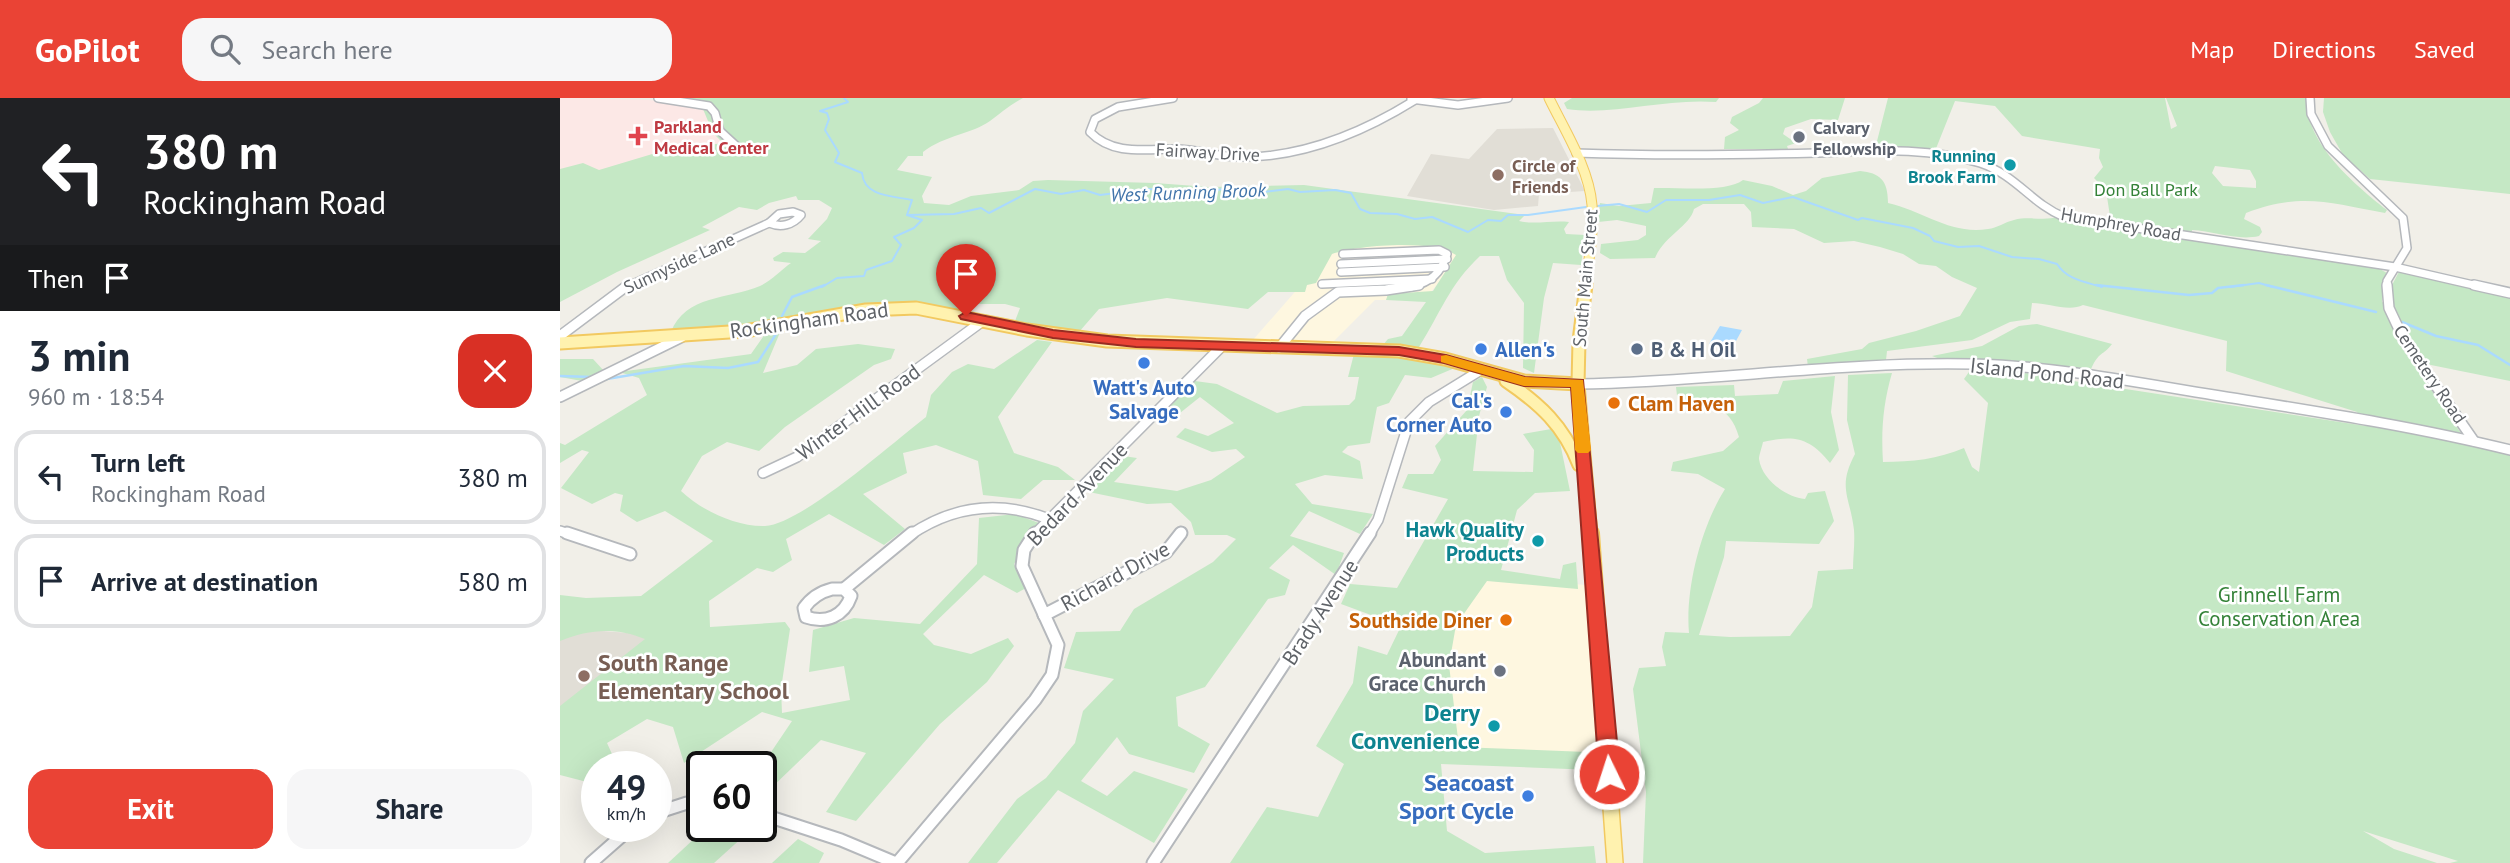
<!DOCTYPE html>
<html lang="en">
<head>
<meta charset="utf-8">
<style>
	body { margin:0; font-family:"PT Sans",sans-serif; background:#f6f6f7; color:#1f2937; height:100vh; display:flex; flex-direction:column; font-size:26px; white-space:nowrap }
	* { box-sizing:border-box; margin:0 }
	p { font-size:23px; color:#747a83 }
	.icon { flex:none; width:38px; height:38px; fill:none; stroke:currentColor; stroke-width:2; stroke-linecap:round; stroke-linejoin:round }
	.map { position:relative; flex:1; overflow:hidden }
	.panel { display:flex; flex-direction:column; background:#fff; width:560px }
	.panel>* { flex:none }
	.top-card { background:#202124; color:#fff; overflow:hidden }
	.speed { position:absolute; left:21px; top:653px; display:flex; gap:14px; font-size:35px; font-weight:700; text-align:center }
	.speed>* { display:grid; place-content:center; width:91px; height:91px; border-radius:50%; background:#fff; box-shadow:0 7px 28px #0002; line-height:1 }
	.speed small { font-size:18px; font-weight:400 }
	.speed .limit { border:4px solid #111; border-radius:10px; background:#fff; color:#111 }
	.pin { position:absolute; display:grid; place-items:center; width:60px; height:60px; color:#fff; margin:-72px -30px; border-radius:50% 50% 50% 0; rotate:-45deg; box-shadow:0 0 7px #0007 }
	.pin .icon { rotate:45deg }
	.me { position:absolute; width:77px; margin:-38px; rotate:356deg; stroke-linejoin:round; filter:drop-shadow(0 0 5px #0008) }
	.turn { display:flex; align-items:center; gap:24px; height:147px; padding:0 28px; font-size:32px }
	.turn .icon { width:91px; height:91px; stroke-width:2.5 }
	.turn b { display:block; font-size:49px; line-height:60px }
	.then { display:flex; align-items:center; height:66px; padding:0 28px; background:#0003; gap:14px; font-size:26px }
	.round { display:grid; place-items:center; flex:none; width:74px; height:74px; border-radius:21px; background:#f6f6f7 }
	.overview { display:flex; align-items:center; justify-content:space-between; height:119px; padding:0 28px }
	h1 { font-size:42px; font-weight:700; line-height:52px }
	.action { display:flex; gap:14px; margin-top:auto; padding:14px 28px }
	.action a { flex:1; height:80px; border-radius:21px; background:#ea4335; color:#fff; font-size:28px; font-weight:700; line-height:80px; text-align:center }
	.action a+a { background:#f6f6f7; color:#1f2937 }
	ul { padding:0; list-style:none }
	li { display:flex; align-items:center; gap:21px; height:94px; margin:0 14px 10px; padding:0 14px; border:4px solid #e0e1e3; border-radius:21px }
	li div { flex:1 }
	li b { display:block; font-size:26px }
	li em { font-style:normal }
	header { display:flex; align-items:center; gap:42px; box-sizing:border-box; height:98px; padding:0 35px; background:#ea4335; color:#fff }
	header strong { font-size:33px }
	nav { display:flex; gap:38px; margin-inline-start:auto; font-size:24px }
	.search { width:490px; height:63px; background:#f6f6f7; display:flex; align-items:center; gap:18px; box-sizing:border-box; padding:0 24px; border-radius:21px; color:#747a83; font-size:26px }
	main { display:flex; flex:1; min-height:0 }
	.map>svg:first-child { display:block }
	.commercial { fill:#fef7e0 }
	.education { fill:#e1ded6 }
	.medical { fill:#fce8e6 }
	.green { fill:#c5e8c5; fill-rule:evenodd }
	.water { fill:#aadaff }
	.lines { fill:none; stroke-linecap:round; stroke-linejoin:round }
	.stream-far1 { stroke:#aadaff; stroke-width:2 }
	.stream { stroke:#aadaff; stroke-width:2.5 }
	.minor-far2-casing { stroke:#b5b8bc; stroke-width:10 }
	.minor-far1-casing { stroke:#b5b8bc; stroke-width:12 }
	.minor-casing { stroke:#b5b8bc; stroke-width:15 }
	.major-far2-casing { stroke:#f2c960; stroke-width:11 }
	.major-far1-casing { stroke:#f2c960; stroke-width:15 }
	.major-casing { stroke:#f2c960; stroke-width:18 }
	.minor-far2 { stroke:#fff; stroke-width:7 }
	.minor-far1 { stroke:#fff; stroke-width:9 }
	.minor { stroke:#fff; stroke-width:11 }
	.major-far2 { stroke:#fff2af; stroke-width:9 }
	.major-far1 { stroke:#fff2af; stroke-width:11 }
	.major { stroke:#fff2af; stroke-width:15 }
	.route { fill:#ea4335; stroke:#982c22; stroke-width:2 }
	.slow { fill:#f59e0b }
	.health-dot { fill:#e0444e; stroke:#fff; stroke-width:2.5 }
	.worship-dot { fill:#6b7280; stroke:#fff; stroke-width:2.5 }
	.culture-dot { fill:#0f9aa8; stroke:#fff; stroke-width:2.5 }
	.education-dot { fill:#8d6e63; stroke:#fff; stroke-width:2.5 }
	.shop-dot { fill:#3f7fe0; stroke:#fff; stroke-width:2.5 }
	.service-dot { fill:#5c6f8a; stroke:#fff; stroke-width:2.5 }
	.food-dot { fill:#e8710a; stroke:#fff; stroke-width:2.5 }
	.labels { text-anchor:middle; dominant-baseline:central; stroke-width:5; stroke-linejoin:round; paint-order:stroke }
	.far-health-label { font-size:18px; font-weight:bold; fill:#be3a42; stroke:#fff; text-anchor:start }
	.far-worship-label { font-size:18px; font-weight:bold; fill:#5b616d; stroke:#fff; text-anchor:start }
	.far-street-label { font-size:18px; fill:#5f6368; stroke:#fff }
	.far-culture-label { font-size:18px; font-weight:bold; fill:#0d838f; stroke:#fff; text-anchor:end }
	.far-education-label { font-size:18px; font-weight:bold; fill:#785e54; stroke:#fff; text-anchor:start }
	.far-park-label { font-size:18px; fill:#348238; stroke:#fff }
	.far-water-label { font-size:19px; font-style:italic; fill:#4174aa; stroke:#fff }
	.street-label { font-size:21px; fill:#5f6368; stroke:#fff }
	.shop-label { font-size:21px; font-weight:bold; fill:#366cbe; stroke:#fff; text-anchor:start }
	.service-label { font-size:21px; font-weight:bold; fill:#4e5e75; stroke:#fff; text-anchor:start }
	.food-label { font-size:21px; font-weight:bold; fill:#c56008; stroke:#fff; text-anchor:start }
	.culture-label { font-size:21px; font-weight:bold; fill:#0d838f; stroke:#fff; text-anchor:end }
	.park-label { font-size:21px; fill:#348238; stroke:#fff }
	.worship-label { font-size:21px; font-weight:bold; fill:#5b616d; stroke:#fff; text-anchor:end }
	.near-education-label { font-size:24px; font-weight:bold; fill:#785e54; stroke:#fff; text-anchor:start }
	.near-culture-label { font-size:24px; font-weight:bold; fill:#0d838f; stroke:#fff; text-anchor:end }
	.near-shop-label { font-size:24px; font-weight:bold; fill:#366cbe; stroke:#fff; text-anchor:end }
</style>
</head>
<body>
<header>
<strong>GoPilot</strong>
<div class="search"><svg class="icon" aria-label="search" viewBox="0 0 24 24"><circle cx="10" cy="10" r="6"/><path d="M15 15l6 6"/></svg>Search here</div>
<nav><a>Map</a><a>Directions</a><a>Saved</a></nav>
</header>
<main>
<section class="panel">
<div class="top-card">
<div class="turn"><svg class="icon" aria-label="left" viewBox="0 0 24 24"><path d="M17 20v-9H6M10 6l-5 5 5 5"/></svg><div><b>380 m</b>Rockingham Road</div></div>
<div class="then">Then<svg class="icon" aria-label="arrive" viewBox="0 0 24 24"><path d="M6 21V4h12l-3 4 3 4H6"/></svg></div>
</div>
<div class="overview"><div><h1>3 min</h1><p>960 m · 18:54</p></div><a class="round" style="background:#d93025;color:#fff"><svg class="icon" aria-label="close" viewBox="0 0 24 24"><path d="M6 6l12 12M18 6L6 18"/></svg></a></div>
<ul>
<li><svg class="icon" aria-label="left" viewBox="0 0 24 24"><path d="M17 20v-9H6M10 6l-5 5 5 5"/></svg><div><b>Turn left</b><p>Rockingham Road</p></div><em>380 m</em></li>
<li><svg class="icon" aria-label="arrive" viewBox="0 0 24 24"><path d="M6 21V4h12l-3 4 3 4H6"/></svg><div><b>Arrive at destination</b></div><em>580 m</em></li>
</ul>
<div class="action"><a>Exit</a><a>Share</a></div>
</section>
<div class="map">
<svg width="1950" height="765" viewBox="0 0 1950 765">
	<rect width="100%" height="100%" fill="#f1efe8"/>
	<g class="commercial">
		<path d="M795 125 912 140 865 202H815L773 244 692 243Z"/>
		<path d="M879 474 1026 487 1039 669 836 658Z"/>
	</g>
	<g class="education">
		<path d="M993 30 1025 93 979 96 978 108 934 112 847 98 871 56 909 61 937 31Z"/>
		<path d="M0 530 98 537 0 619Z"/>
	</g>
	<path class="medical" d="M0 0 88 2 139 8 146 14 151 30 169 50 0 80Z"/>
	<g class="green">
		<path d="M109 0H463C450 7 441 15 430 23 412 36 385 37 363 54V58H348L337 72 372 79 362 98 364 105 389 107 411 98 459 92 473 83 488 82 595 85 649 89 744 87 965 117 959 123C975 127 992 122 1009 124L1004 131 1006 136 1025 137 1021 167 993 165 984 200 974 275 963 270 964 205 947 182 939 158H920C889 187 880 216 859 249L822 248 828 241 842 238 866 204 826 202 828 196 873 193 896 157C873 141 798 147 772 156L756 185 747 187 745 194H708L688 211 607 200 539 211 519 234 455 223 460 210 445 206H411L405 212 337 205 181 229 111 234C125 197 169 201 200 188 211 183 221 172 231 165L214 163 213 160 223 154 245 155 261 143 248 141 267 121 272 110 259 102H238L236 98 209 105 197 112 179 109 142 129 150 132 57 174 0 204V71L23 65 39 72 99 54 163 45 153 35 143 11Z"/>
		<path d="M1012 0H1159L1156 4C1104 0 1053 18 1007 11L1004 5Z"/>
		<path d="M1203 0H1285L1278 22 1251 21 1225 30 1223 36 1236 45 1227 48 1228 51H1164L1165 39 1179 32 1170 25 1172 19 1199 5Z"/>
		<path d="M1328 0H1605L1611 31 1617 28 1606 0H1747C1744 44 1795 87 1827 112L1825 115C1770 105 1741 94 1686 115L1684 121 1700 129 1702 134 1699 138C1677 143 1654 133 1632 132V135L1551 125 1546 92 1534 80 1543 69 1539 60 1540 51 1462 38 1435 8 1395 3 1375 53 1315 51ZM1655 68 1690 72 1696 83V90L1663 88 1652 75Z"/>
		<path d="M1764 0H1950V96L1810 81 1783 57 1770 34 1763 14Z"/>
		<path d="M1300 73C1320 75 1328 82 1328 105 1364 113 1390 137 1428 131 1437 130 1445 124 1454 122 1468 118 1484 123 1498 119L1816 169 1827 175 1823 183 1822 204 1825 205 1837 242 1907 344 1950 356V765H1890L1898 763 1803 733 1834 751 1877 765H1083L1086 694 1073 591 1079 570 1106 568 1102 549 1105 534 1129 535C1125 491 1141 429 1165 391L1138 376 1111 373 1113 364 1163 353 1179 339C1169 305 1150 307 1118 306L1116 289 1174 287 1175 298 1218 296 1223 283 1275 278 1271 314 1279 352 1270 365C1249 339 1234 337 1203 344 1202 349 1199 357 1199 361 1202 382 1226 399 1245 401L1248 395 1265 393 1274 423 1259 446 1166 443 1164 459 1139 537 1170 539 1230 538 1252 509 1258 473 1293 471C1293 459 1295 445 1294 432 1290 398 1277 390 1295 356L1287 322 1288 277 1332 275C1323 306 1321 333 1323 364 1352 364 1378 361 1404 350L1412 369 1419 374 1428 305 1404 281 1411 271 1506 278 1507 282 1806 328 1797 314 1666 273 1667 243 1523 207C1509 214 1488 205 1472 205L1470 221 1450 224 1412 242 1327 253 1326 262 1248 269 1247 261 1302 251 1309 245 1356 233 1400 218 1417 190 1392 179 1376 168 1359 166 1343 156 1320 149 1294 143 1264 145 1234 131 1192 129 1191 114 1184 106H1143L1134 111C1130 128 1104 138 1095 160L1050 161 1040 155 1041 146 1078 142 1086 137V128L1057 122 1038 124 1040 105 1059 108 1091 105 1094 90C1117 89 1166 95 1183 82L1212 88 1233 97 1246 93 1262 80Z"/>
		<path d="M1840 172 1950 197V283L1866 266 1849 244 1832 206V187Z"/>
		<path d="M1477 226 1552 246C1543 258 1539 253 1531 271L1441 262 1380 261 1372 258 1422 248 1459 228Z"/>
		<path d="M221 232 203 275 237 267 256 251 298 246 335 251 331 261 314 267 225 329 199 353 167 344 142 358 121 393C141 412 176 429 205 428 242 426 332 345 366 319L371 297 392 274 408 266 434 271 477 242 492 244 438 319 454 355 498 369 515 382H483L461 401 423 397 418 363 376 347 343 355 347 375 303 396 345 431 324 447 269 416 226 441 232 462 213 474 197 470 149 503 150 529 225 524 230 531 221 591 222 615 290 602 284 568 249 574 253 532 294 520 360 526 417 466 419 420 455 416 479 425 454 466 466 490 457 495 424 477 363 536 374 547 411 556 448 540 454 548 427 584 380 626 296 723 266 714 306 655 261 642 205 696 201 695V669L232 623 202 614 124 665 113 629 87 621 47 645 57 667 37 668V678L27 684 0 677V608L85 541C56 529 29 531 0 543V497L26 500 81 498 153 443 105 413 77 424 60 413 63 397 55 395 32 406 1 390 29 354 22 352 0 365V345L5 347 87 297 79 280 59 274 191 256 205 236Z"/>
		<path d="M794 256 830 257 897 269 871 280 845 277 829 305 817 309 810 345 788 348 782 354 800 363 803 381 765 377 735 386 752 406 813 416 800 436 749 413 730 438 784 455 776 477 733 447 709 470 730 482 725 497 708 501 645 589 616 599 618 628 650 646 634 675 569 656 557 639 521 683 547 698 574 673 628 691 594 745 498 692 437 765H408L457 701 486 680 515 645 523 613 554 581 504 570 516 534 560 533 574 511 653 464 676 441 667 437H635L631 424 611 405 587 406 529 394 563 358 577 360 554 384 617 393 651 382 685 359 676 351 652 354 616 339 625 330 648 338 674 325 640 299 620 315 601 314 635 283 657 286 717 315 743 308 789 307 795 301 799 279H788Z"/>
		<path d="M0 261H33L44 273 22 283 0 279Z"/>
		<path d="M922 279 927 289 919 318 913 373 973 374 974 352 963 336 997 330 1010 393 975 395 957 412 941 472 1000 481 1003 467 1016 464 1018 491 927 483 896 527 889 567 899 649 1027 654 1034 672 881 666 887 733 925 755 1034 748 1036 765H670L707 709 758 719 784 666 756 648 793 585 798 548 827 557 841 528 781 506 790 486 837 490 888 401 842 390 848 376H873L881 362 875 348 907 312 913 284Z"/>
		<path d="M148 728H195L154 765H108Z"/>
		<path d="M238 741 264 755 259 765H212Z"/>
	</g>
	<path class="water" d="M1160 228 1182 232 1170 254 1149 246Z"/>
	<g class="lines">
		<g class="stream-far1">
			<path d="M1037 108 1059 106 1087 114 1106 102H1149L1180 97 1203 105 1233 99 1298 122 1302 120 1353 130 1370 138 1374 143 1398 149 1419 148 1452 159 1479 161 1497 166C1507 182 1526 184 1542 189"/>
			<path d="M347 117 394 116 421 110 429 115 475 91 501 96 524 92 540 97 587 91 643 94 677 89 704 94 728 91 740 94 775 92 791 95 800 111 810 115 837 116 855 121 872 119 908 134 928 122 941 123 948 117H968L1026 109"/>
			<path d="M262 189 277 180 304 178 306 172 332 163 341 147 334 139 354 130 362 122 347 117 352 102C333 98 304 99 302 75L275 64 279 55 265 32 269 21 267 15 260 13 288 4 284 0"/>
			<path d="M1670 189 1699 185 1713 189"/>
		</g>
		<g class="stream">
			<path d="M1536 187 1629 197 1652 195 1658 190 1684 187"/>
			<path d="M1706 187 1816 214"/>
			<path d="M222 218 232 199 265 187"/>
			<path d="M1842 224 1876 238 1918 247 1950 267"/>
			<path d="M0 278 32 279"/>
			<path d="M41 282 124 268 168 270 198 264 218 233"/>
		</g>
		<defs>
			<g id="minor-far2">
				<path d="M98 0 149 8 155 15 160 33 183 54"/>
				<path d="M613 0 558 9 535 21 530 34C553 58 586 51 616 51 637 51 658 59 679 59 743 60 802 35 855 2"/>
				<path d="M1750 0 1751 16 1768 48 1843 120 1847 150 1827 183V189"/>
				<path d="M851 1 898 7 948 0"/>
				<path d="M1016 55C1096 58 1176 57 1256 55 1311 53 1366 48 1420 65 1456 77 1472 106 1504 119L1835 169 1922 189"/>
				<path d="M233 114 241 117C233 127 221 130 209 125L219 116Z"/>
				<path d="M783 156 879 152 887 156C881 175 871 184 851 189"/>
				<path d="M781 166 887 161"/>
				<path d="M781 174 885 169"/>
				<path d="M762 186 872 181"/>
				<path d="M66 189 209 125"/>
			</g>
			<g id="minor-far1">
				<path d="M1827 187 1829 210 1844 242 1914 343"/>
				<path d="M1914 187 1950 195"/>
				<path d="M0 238 68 187"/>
				<path d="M719 250 745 218 778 194 826 192 859 187"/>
				<path d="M1018 286C1150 284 1282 263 1413 266 1495 268 1574 284 1654 297 1753 313 1853 328 1950 352"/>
				<path d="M0 299 122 239"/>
				<path d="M203 375 237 359 424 222"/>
				<path d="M0 433 12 437"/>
				<path d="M350 437C394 407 440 402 489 421"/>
				<path d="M474 437 661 249"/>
				<path d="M809 437 818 422 849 324 869 304 921 272"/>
			</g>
			<g id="minor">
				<path d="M7 435 70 456"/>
				<path d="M272 491H284L291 498C284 518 266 526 246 519L244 510C251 500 260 494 272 491Z"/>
				<path d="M284 491 352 435"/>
				<path d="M484 517 606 454 621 435"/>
				<path d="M96 715 127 705 142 706"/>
				<path d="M201 716 281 742 336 765"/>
				<path d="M31 765 73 728"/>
				<path d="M337 765 475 602 492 577 498 547 462 468 464 452 475 435"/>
				<path d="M593 765 810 435"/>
			</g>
			<path id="major-far2" d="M989 0C1005 33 1029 70 1032 107 1034 134 1029 162 1025 189"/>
			<g id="major-far1">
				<path d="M1026 187 1019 243 1018 286 1031 437"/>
				<path d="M0 245 185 233 306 212 356 210 467 232 547 243 839 253 885 261 964 283 1018 286"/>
				<path d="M946 283C980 306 1004 328 1019 367"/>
			</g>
			<path id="major" d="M1031 435 1055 765"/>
		</defs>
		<use href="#minor-far2" class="minor-far2-casing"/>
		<use href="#minor-far1" class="minor-far1-casing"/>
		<use href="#minor" class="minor-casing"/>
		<use href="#major-far2" class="major-far2-casing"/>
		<use href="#major-far1" class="major-far1-casing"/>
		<use href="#major" class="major-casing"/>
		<use href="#minor-far2" class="minor-far2"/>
		<use href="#minor-far1" class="minor-far1"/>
		<use href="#minor" class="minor"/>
		<use href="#major-far2" class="major-far2"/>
		<use href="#major-far1" class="major-far1"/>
		<use href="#major" class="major"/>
	</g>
	<path class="route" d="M406 214 493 232 576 241 839 249 886 257 965 279 1023 282 1060 676 1056 682 1049 685 1042 682 1039 676 1011 289 964 288 884 265 839 257 576 249 493 240 401 221 399 218Z"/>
	<path class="slow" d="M886 257 965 279 1023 282 1031 352 1028 355H1018L1015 352 1011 289 964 288 881 264V258Z"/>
	<path class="health-dot" d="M74.5 27.5h7v7h7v7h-7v7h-7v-7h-7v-7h7z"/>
	<g class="worship-dot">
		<circle cx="1239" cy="39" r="7"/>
		<circle cx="940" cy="573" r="7"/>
	</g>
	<g class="culture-dot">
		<circle cx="1450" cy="67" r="7"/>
		<circle cx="978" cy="443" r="7"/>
		<circle cx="934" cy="628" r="7"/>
	</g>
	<g class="education-dot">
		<circle cx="938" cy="77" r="7"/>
		<circle cx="24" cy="578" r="7"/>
	</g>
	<g class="shop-dot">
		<circle cx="921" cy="251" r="7"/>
		<circle cx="584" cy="265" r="7"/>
		<circle cx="946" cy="314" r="7"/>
		<circle cx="968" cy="698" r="7"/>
	</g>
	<circle class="service-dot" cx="1077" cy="251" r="7"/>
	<g class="food-dot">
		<circle cx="1054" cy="305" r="7"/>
		<circle cx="946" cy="522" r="7"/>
	</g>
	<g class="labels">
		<g class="far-health-label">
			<text x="94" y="28">Parkland<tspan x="94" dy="21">Medical Center</tspan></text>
		</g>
		<g class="far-worship-label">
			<text x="1253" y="29">Calvary<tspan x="1253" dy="21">Fellowship</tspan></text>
		</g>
		<g class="far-street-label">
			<text transform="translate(648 54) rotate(3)">Fairway Drive</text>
			<text transform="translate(1561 126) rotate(10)">Humphrey Road</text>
			<text transform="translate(119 165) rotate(-25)">Sunnyside Lane</text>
			<text transform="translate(1025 180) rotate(-85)">South Main Street</text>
			<text transform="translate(1870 276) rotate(56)">Cemetery Road</text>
		</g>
		<g class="far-culture-label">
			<text x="1436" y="57">Running<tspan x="1436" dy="21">Brook Farm</tspan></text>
		</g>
		<g class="far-education-label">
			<text x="952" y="67">Circle of<tspan x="952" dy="21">Friends</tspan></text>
		</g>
		<g class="far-park-label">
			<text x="1586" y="91">Don Ball Park</text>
		</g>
		<g class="far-water-label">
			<text transform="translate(628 94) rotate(-2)">West Running Brook</text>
		</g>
		<g class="street-label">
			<text transform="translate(249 222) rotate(-8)">Rockingham Road</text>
			<text transform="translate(1487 275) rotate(6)">Island Pond Road</text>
			<text transform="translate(298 314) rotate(-36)">Winter Hill Road</text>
			<text transform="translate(517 396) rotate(-46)">Bedard Avenue</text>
			<text transform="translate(555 478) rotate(-29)">Richard Drive</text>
			<text transform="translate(760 514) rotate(-57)">Brady Avenue</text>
		</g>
		<g class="shop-label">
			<text x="935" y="251">Allen's</text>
			<text x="584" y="289" text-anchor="middle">Watt's Auto<tspan x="584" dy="24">Salvage</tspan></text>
			<text x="932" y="302" text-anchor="end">Cal's<tspan x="932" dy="24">Corner Auto</tspan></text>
		</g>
		<g class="service-label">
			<text x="1091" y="251">B &amp; H Oil</text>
		</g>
		<g class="food-label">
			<text x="1068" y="305">Clam Haven</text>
			<text x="932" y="522" text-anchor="end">Southside Diner</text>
		</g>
		<g class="culture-label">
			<text x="964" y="431">Hawk Quality<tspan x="964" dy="24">Products</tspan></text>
		</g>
		<g class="park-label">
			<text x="1719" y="496">Grinnell Farm<tspan x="1719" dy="24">Conservation Area</tspan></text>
		</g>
		<g class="worship-label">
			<text x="926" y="561">Abundant<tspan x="926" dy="24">Grace Church</tspan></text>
		</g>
		<g class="near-education-label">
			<text x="38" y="564">South Range<tspan x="38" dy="28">Elementary School</tspan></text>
		</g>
		<g class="near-culture-label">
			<text x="920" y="614">Derry<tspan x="920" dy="28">Convenience</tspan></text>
		</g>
		<g class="near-shop-label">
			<text x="954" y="684">Seacoast<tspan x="954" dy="28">Sport Cycle</tspan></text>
		</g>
	</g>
</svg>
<div class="speed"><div>49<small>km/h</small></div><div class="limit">60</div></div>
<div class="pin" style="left:406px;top:218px;background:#d93025"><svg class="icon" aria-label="arrive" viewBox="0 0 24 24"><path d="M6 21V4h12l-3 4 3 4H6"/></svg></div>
<svg class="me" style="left:1049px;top:676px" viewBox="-20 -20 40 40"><circle r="17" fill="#ea4335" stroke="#fff" stroke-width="3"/><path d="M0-11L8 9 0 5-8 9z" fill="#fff"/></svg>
</div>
</main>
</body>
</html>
